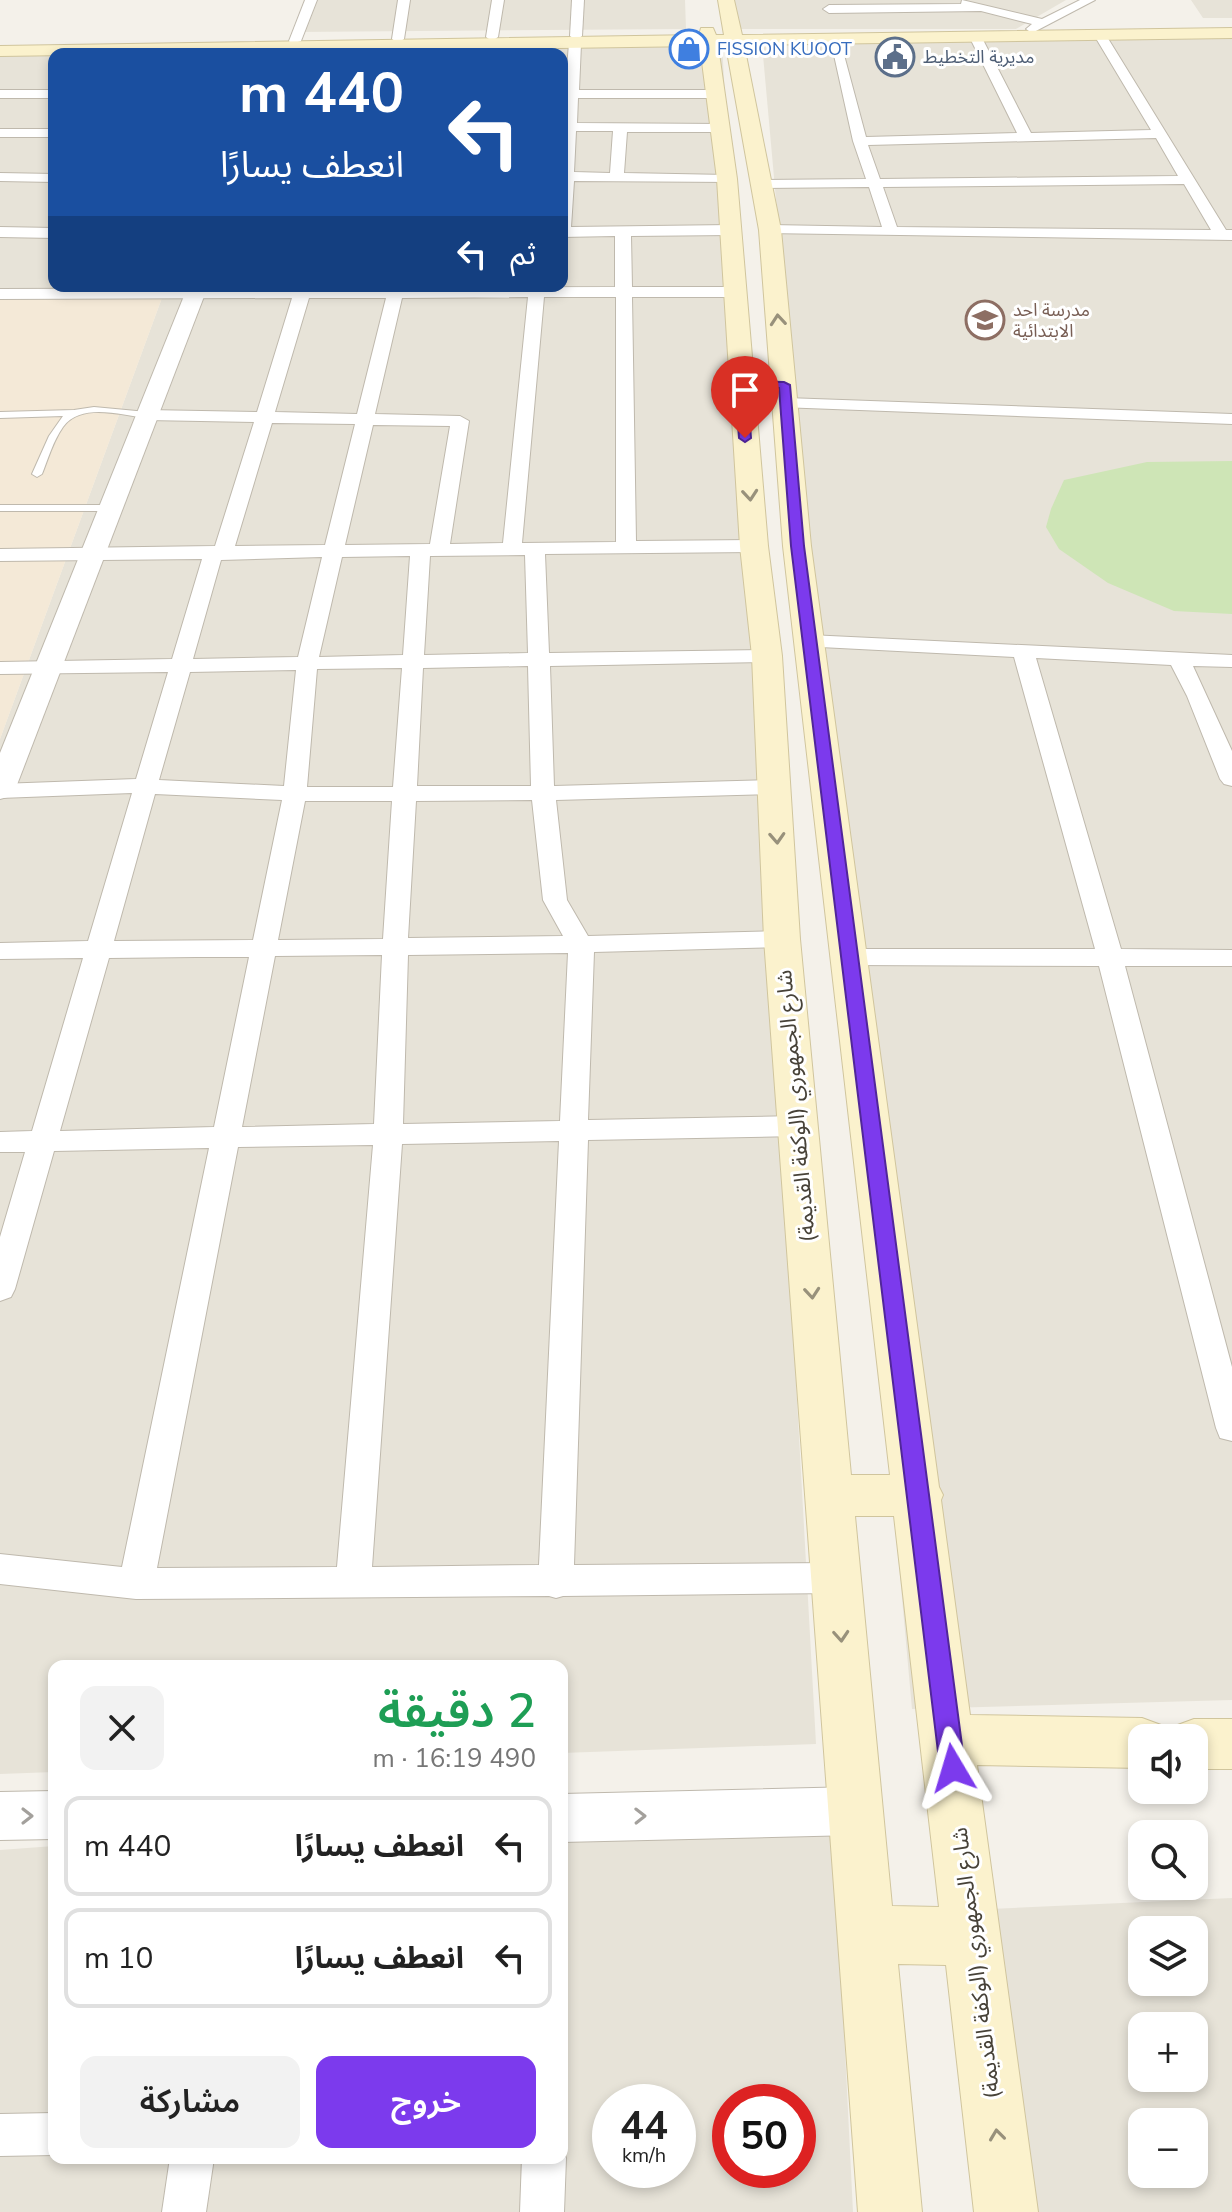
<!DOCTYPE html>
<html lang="ar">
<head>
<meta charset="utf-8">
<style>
	body { margin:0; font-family:"Nunito Sans","Noto Sans Arabic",sans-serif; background:#f2f2f2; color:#222; direction:rtl; height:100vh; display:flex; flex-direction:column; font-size:30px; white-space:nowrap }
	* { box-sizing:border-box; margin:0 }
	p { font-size:26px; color:#767676 }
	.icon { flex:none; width:44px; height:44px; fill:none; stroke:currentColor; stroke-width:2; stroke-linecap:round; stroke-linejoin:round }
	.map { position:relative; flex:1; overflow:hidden; direction:ltr }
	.side { position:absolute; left:48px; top:1660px; width:520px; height:504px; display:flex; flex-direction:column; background:#fff; border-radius:16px; box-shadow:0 4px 12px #0003; direction:rtl }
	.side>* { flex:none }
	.hud { position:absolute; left:48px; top:48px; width:520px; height:244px; border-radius:16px; box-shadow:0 4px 12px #0003; direction:rtl; background:#1a4fa0; color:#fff; overflow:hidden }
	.tools { position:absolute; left:1128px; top:1724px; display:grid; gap:16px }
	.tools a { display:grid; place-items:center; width:80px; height:80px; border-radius:16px; background:#fff; box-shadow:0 4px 12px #0003; font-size:40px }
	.speed { position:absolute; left:592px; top:2084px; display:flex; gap:16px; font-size:40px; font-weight:700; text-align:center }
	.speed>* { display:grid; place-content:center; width:104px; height:104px; border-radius:50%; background:#fff; box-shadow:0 4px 12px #0003; line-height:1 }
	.speed small { font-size:20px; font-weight:400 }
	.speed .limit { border:12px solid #d22; background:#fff; color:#111 }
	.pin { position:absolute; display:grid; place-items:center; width:68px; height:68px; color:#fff; margin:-82px -34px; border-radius:50% 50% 50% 0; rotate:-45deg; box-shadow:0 0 8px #0007 }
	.pin .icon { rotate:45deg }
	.me { position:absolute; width:88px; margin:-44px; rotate:353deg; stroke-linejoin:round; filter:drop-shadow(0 0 6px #0008) }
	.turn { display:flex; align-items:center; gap:28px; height:168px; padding:0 32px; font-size:36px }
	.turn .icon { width:104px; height:104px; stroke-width:2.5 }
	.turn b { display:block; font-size:56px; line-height:68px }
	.then { display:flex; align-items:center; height:76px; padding:0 32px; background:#0003; gap:16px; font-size:30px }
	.round { display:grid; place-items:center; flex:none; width:84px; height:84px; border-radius:16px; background:#f2f2f2 }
	.summary { display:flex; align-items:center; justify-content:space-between; height:136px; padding:0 32px }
	h1 { font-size:48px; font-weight:600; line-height:60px; color:#1e9e55 }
	.primary-button { display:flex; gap:16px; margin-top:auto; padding:16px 32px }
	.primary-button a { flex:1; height:92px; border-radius:16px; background:#7c3aed; color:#fff; font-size:32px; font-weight:600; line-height:92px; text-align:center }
	.primary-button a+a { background:#f2f2f2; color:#222 }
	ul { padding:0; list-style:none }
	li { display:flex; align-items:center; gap:24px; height:100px; margin:0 16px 12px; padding:0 16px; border:4px solid #e0e0e0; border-radius:16px }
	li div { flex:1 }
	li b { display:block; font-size:30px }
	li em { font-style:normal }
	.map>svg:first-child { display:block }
	.residential { fill:#e7e3d8; fill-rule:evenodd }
	.commercial { fill:#f4e9d7 }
	.green { fill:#cee5b6 }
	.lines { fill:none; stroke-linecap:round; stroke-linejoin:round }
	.service-casing { stroke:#bfb9ad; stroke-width:2 }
	.minor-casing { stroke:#bfb9ad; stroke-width:2 }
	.tertiary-casing { stroke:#bfb9ad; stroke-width:2 }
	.secondary-casing { stroke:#d0c59d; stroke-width:2 }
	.service { fill:#fff; fill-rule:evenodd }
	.minor { fill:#fff; fill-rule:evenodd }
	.tertiary { fill:#fff; fill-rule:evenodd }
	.secondary { fill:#fbf2cd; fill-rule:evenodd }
	.oneway { stroke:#98917b }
	.oneway2 { stroke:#a3a09c }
	.route { fill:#7c3aed; stroke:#51269a; stroke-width:2 }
	.labels { text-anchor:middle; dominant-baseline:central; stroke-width:6; stroke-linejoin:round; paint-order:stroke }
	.far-shop-label { font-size:18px; fill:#366cbe; stroke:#fff; text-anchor:start }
	.far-service-label { font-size:18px; fill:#4e5e75; stroke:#fff; text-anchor:start }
	.far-education-label { font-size:18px; fill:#785e54; stroke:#fff; text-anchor:start }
	.street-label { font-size:22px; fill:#474238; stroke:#fff }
</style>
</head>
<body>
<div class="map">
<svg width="1232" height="2212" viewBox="0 0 1232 2212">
	<rect width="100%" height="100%" fill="#f4f1ea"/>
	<g class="residential">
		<path d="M308 0H685L686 29 296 32Z"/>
		<path d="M732 0H1066L1016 29H735Z"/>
		<path d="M1191 0H1232V18H1203Z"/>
		<path d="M1232 37V1700L912 1709 762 44Z"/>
		<path d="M722 43 816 1744 562 1753V1666H54V1772L0 1774V739L163 295 0 296V49ZM54 54H562V286H54Z"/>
		<path d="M832 1788 853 2212H0V1850L54 1846V2158H562V1808ZM610 2102H678V2170H610ZM730 2102H798V2170H730Z"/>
		<path d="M1232 1898V2212H1003L968 1910ZM1142 1930H1194V1982H1142ZM1142 2026H1194V2078H1142ZM1142 2122H1194V2174H1142Z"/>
	</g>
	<path class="commercial" d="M163 295 0 739V296Z"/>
	<path class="green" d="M1232 461V614L1174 611 1108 583 1059 549 1046 527 1051 509 1064 480 1147 462Z"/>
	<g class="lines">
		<defs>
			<g id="service">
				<path d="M94 407 147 412 151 415 147 418C121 415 81 402 63 427 53 441 48 459 42 474L37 477 32 474 49 436 63 416 0 418V412L74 410Z"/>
				<path d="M0 505H109L114 508 109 511H0Z"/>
			</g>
			<g id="minor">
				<path d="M305 0H317L301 41 291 44 289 41Z"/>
				<path d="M398 0H410L404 39 398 43 392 39Z"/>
				<path d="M492 0H504L498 37 492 41 486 37Z"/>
				<path d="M572 0H584L582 36 576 40 570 36Z"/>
				<path d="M962 0 1042 19 1080 0H1095L1032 33 1026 29 1032 24 981 11 829 13 823 9 829 5 961 4Z"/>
				<path d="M975 32 981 36 1031 133 1151 130 1094 35 1104 32 1226 230H1232V240L765 233 762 230 770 225 882 227 869 187 761 188 754 184 761 180 866 179 853 141 830 37 840 40 866 137 1017 133 969 36ZM1156 138 1178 176 880 179 868 145ZM1184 184 1211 230 897 227 883 187Z"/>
				<path d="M575 40 581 44 579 90H714L721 94 714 98H578L577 123 722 124 729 128 722 132H627L624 173 727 175 734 179 732 182 574 181 571 227 731 225 739 230 731 235 631 236 632 287H733L741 292 733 297H632L636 541 754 540 764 546 754 552 545 554 549 653 767 650 778 656 767 662 550 666 554 786 774 780 782 782 786 787 782 792 774 794 556 800 567 900 588 936 782 931 791 933 795 939 791 945 782 947 594 952 588 1120 797 1116 807 1119 811 1126 807 1133 797 1136 588 1140 574 1565 837 1563 849 1567 854 1578 849 1589 837 1593 563 1596 556 1598 549 1596 136 1599 0 1584V1554L122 1567 209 1148 54 1151 15 1289 11 1297 0 1301V1237L25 1152H0V1132L32 1131 83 958 0 959V943L88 941 132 793 0 798V784L136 779 168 672 0 674V662L172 659 202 559 0 561V549L215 546 254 422 147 420 138 415 147 410 257 412 292 298 0 299V289L615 287V236L562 237V126L569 44ZM576 131H613L610 173 574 172ZM528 297 503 543 450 544 469 421 460 416 375 414 402 298ZM544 297H616V542L522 543ZM309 298H386L357 414 275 412ZM272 423 355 424 325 545 235 546ZM373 425 450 426 430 544 345 545ZM525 555 528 653 424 655 430 556ZM410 556 403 655 319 657 342 557ZM322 557 298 657 193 659 221 560ZM528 666 531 786H417L423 668ZM402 668 393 787H307L317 669ZM296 670 284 786 159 780 190 672ZM155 794 282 800 253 940 114 941ZM532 800 543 900 563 936 408 938 416 801ZM305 801H392L383 939 278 940ZM568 953 560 1121 403 1124 408 955ZM382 955 374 1124 242 1127 275 956ZM196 957H249L214 1127 60 1131 109 958ZM559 1141 539 1565 372 1567 402 1144ZM373 1145 337 1567 157 1568 238 1147Z"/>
				<rect x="0" y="90" width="54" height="8"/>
				<rect x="0" y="129" width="54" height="8"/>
				<path d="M0 173 54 174V182L0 181Z"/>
				<path d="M0 227 54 228V238L0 237Z"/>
				<path d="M786 398 1232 414V424L780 407 777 403 780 399Z"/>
				<path d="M809 635 1232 655V667L1193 666 1232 751V786L1224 784 1220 779 1187 696 1171 665 1036 658 1121 949 1232 950V966H1125L1232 1367V1441L1220 1438 1216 1428 1099 966 851 965 842 963 838 957 842 951 851 949H1095L1014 657 801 646 798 641Z"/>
				<path d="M54 2113V2155L0 2156V2114Z"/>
				<path d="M562 2149 566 2158 564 2212H520L522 2158H562Z"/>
				<path d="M170 2158H214L206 2212H162Z"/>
			</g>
			<g id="tertiary">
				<path d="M188 286H208L15 790 11 796 0 799V753Z"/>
				<path d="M855 1787 872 1794 880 1811 872 1828 855 1835 562 1842V1794Z"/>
				<path d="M54 1791V1839L0 1840V1792Z"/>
			</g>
			<g id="secondary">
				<path d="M718 0H734L742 35 1232 28V38L744 45 781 230 811 546 939 1487 943 1495 941 1500 970 1715 1142 1718 1161 1725 1166 1738H1142V1768L977 1765 1038 2212H974L946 1965 898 1964 922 2212H858L764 939 752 656 740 546 717 179 700 46 0 56V46L699 35 701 28H713L716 35H724ZM718 46H726L759 230 783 546 890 1475H851L800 939 782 656 768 546 737 179ZM855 1516H894L939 1907 892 1906Z"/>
				<path d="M1194 1719H1232V1769H1194V1738H1170L1175 1726Z"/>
			</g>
		</defs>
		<use href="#service" class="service-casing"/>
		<use href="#minor" class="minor-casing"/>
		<use href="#tertiary" class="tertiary-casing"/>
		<use href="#secondary" class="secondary-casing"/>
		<use href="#service" class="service"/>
		<use href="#minor" class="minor"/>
		<use href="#tertiary" class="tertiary"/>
		<use href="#secondary" class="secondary"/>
	</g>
	<defs><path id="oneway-chevron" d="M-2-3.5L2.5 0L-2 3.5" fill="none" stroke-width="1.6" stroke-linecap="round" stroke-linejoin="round" transform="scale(2)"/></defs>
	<g class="oneway">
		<use href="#oneway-chevron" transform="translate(778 320) rotate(-95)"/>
		<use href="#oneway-chevron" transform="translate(750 495) rotate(85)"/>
		<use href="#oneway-chevron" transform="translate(777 838) rotate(87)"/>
		<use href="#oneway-chevron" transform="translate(812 1293) rotate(85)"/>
		<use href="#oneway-chevron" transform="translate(841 1636) rotate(86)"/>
		<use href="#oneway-chevron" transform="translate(997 2135) rotate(-97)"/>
	</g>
	<g class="oneway2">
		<use href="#oneway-chevron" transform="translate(27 1816)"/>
		<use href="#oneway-chevron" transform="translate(640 1816) rotate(-1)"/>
	</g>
	<path class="route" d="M741 381 784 382 790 385 804 546 965 1768 961 1776 953 1780 944 1776 940 1768 791 546 779 388H747L751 438 745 442 739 438 735 384Z"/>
	<defs>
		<symbol id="shop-ring" viewBox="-11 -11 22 22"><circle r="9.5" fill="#fff" stroke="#3f7fe0" stroke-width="1.5"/><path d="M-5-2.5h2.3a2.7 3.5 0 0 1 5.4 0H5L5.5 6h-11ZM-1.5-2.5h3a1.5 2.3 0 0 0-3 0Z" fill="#3f7fe0"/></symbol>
		<symbol id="civic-ring" viewBox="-11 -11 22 22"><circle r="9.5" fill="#fff" stroke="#5c6f8a" stroke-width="1.5"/><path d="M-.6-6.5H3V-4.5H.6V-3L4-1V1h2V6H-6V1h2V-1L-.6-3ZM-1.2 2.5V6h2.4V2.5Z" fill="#5c6f8a"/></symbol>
		<symbol id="school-ring" viewBox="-11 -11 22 22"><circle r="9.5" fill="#fff" stroke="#8d6e63" stroke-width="1.5"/><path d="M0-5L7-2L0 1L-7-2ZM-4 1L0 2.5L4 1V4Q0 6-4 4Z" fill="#8d6e63"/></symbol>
	</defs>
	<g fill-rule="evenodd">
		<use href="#shop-ring" x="667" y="27" width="44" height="44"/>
		<use href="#civic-ring" x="873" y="35" width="44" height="44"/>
		<use href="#school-ring" x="963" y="298" width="44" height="44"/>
	</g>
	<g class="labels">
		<g class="far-shop-label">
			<text x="717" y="49">FISSION KUOOT</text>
		</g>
		<g class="far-service-label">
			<text x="923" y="57">مديرية التخطيط</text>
		</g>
		<g class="far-education-label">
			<text x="1013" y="310">مدرسة احد<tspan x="1013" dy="21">الابتدائية</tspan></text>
		</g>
		<g class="street-label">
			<text transform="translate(796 1106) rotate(-95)">شارع الجمهوري (الوكفة القديمة)</text>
			<text transform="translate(976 1963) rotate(-97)">شارع الجمهوري (الوكفة القديمة)</text>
		</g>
	</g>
</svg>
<div class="tools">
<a><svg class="icon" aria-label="sound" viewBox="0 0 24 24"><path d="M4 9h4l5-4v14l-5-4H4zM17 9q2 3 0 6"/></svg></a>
<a><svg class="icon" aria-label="search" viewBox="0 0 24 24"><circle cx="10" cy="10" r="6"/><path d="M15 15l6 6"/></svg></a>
<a><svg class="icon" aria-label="layers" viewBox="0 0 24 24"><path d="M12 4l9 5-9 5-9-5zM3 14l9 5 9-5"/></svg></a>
<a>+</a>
<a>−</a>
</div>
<div class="speed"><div>44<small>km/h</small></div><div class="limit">50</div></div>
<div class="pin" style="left:745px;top:438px;background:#d93025"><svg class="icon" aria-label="arrive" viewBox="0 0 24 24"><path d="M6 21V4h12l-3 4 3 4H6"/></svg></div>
<svg class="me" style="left:953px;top:1768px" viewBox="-20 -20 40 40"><path d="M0-17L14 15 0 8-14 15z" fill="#7c3aed" stroke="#fff" stroke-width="4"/></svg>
<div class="hud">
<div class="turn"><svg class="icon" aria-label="left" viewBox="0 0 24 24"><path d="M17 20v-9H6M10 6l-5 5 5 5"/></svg><div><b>440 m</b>انعطف يسارًا</div></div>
<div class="then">ثم<svg class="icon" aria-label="left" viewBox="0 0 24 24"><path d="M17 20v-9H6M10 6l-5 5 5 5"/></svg></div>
</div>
<section class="side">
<div class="summary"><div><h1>2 دقيقة</h1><p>490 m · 16:19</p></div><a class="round"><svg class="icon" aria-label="close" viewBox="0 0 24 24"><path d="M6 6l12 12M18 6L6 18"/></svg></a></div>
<ul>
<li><svg class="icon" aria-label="left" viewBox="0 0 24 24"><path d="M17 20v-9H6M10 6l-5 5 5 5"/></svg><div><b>انعطف يسارًا</b></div><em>440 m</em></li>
<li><svg class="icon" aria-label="left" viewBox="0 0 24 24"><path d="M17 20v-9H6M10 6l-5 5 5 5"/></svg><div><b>انعطف يسارًا</b></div><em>10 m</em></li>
</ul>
<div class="primary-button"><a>خروج</a><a>مشاركة</a></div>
</section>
</div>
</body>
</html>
